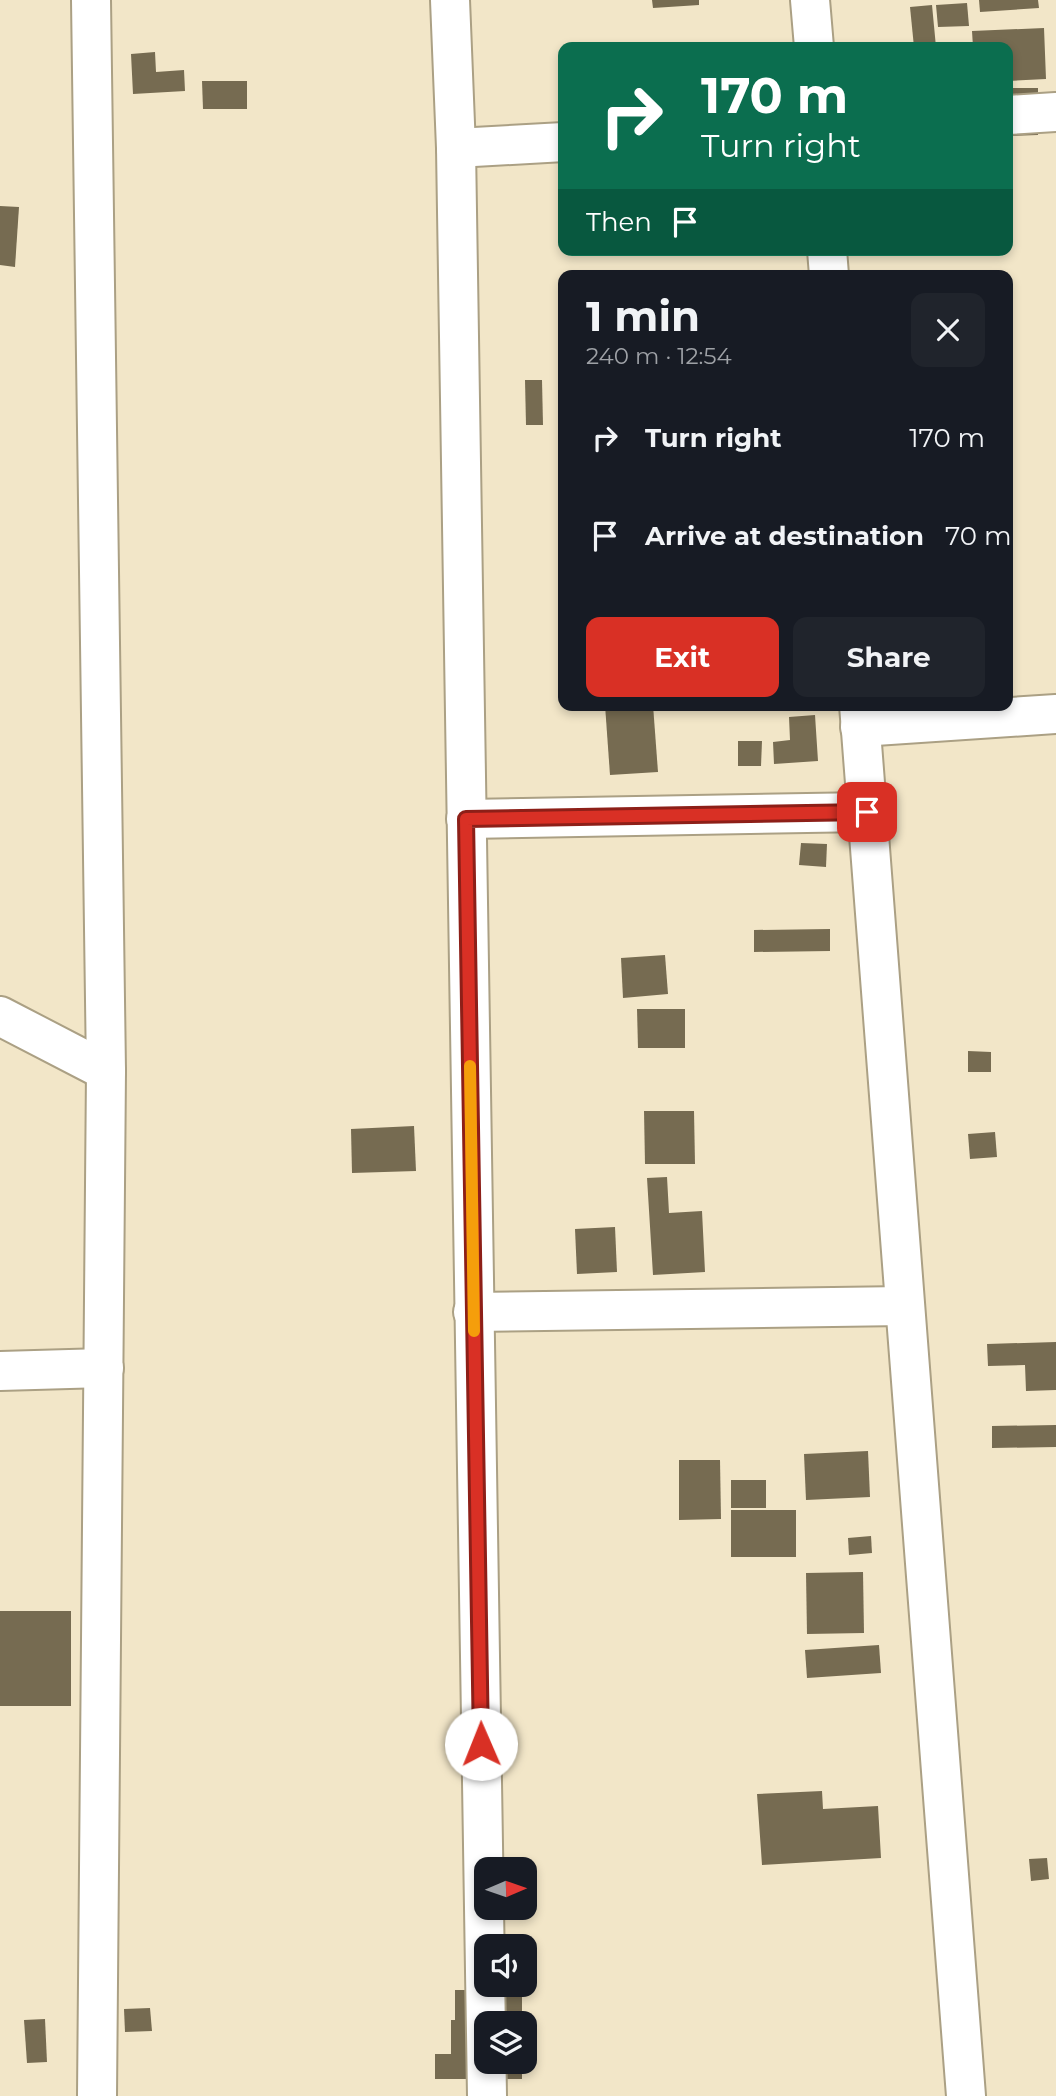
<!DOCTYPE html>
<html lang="en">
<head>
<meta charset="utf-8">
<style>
	body { margin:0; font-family:Montserrat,sans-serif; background:#20242c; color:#f1f3f6; height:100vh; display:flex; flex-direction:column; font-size:26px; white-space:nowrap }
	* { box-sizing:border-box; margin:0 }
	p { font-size:23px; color:#9ea1a6 }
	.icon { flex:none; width:38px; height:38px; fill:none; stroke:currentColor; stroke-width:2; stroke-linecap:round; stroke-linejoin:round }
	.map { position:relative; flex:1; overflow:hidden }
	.sheet { position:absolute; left:558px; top:270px; width:455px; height:441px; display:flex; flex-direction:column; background:#171b24; border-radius:14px; box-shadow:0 4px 10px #0003 }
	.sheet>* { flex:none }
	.banner { position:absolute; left:558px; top:42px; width:455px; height:214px; border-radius:14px; box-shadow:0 4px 10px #0003; background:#0b6e4f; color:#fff; overflow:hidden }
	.needle { width:46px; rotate:88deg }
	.buttons { position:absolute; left:474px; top:1857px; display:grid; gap:14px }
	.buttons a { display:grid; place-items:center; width:63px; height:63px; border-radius:14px; background:#171b24; box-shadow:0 4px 10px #0003; font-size:35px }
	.pin { position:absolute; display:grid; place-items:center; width:60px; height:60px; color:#fff; margin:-30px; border-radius:14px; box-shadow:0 4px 10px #0006 }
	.me { position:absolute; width:77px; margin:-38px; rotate:359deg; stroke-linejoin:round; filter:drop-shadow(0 0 5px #0008) }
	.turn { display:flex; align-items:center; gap:24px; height:147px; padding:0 28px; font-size:32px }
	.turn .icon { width:91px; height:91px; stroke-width:2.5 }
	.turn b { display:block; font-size:49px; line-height:60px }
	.then { display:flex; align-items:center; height:66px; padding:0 28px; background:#0003; gap:14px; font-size:26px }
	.round { display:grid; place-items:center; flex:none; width:74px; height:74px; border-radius:14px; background:#20242c }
	.overview { display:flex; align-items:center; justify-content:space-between; height:119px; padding:0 28px }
	h1 { font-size:42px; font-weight:700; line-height:52px }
	.action { display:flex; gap:14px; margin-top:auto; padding:14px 28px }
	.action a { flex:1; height:80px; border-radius:14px; background:#d93025; color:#fff; font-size:28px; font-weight:700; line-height:80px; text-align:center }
	.action a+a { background:#20242c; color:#f1f3f6 }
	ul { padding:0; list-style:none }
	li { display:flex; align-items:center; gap:21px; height:98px; padding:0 28px }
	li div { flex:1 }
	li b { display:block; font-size:26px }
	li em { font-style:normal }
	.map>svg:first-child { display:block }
	.building { fill:#766b51 }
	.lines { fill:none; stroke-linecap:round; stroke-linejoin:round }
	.minor-casing { stroke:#aba084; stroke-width:42 }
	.minor { stroke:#fff; stroke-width:38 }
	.route-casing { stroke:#8d1f18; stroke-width:18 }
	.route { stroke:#d93025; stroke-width:12 }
	.slow { stroke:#f59e0b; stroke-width:12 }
</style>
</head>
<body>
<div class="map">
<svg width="1056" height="2096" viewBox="0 0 1056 2096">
	<rect width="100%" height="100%" fill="#f2e6c8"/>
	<g class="building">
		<path d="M652 0H699V5L653 8Z"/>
		<path d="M979 0H1038L1039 8 980 12Z"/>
		<path d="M967 3 969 26 938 27 936 5Z"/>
		<path d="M932 5 936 47H914L910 7Z"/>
		<path d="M1044 28 1046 79 1008 81V47H973L972 31Z"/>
		<path d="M155 52 156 72 184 70 185 91 133 94 131 54Z"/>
		<path d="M202 81H247V109H203Z"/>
		<path d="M1008 88H1038V135L1008 136Z"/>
		<path d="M0 206 19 207 15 267 0 265Z"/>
		<path d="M525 380H542L543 425H526Z"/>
		<path d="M605 705H653L658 772 610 775Z"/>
		<path d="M815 715 818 761 774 764 773 742 790 740 789 717Z"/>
		<path d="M738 741H762L761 766H738Z"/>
		<path d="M801 843 827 844 826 867 799 865Z"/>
		<path d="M830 929V951L754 952V930Z"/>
		<path d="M665 955 668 994 623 998 621 958Z"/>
		<path d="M637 1009H685V1048H638Z"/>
		<path d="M968 1051 991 1052V1072H968Z"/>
		<path d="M644 1111H694L695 1164H645Z"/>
		<path d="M414 1126 416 1171 352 1173 351 1129Z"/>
		<path d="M995 1132 997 1157 970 1159 968 1134Z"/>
		<path d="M667 1177 669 1213 702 1211 705 1272 653 1275 647 1178Z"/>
		<path d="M615 1227 617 1272 577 1274 575 1229Z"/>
		<path d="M1056 1342V1390L1026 1391 1025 1365 988 1366 987 1344Z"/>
		<path d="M1056 1425V1447L992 1448V1426Z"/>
		<path d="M868 1451 870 1497 806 1500 804 1454Z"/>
		<path d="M679 1460H720L721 1519 679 1520Z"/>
		<rect x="731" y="1480" width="35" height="28"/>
		<rect x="731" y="1510" width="65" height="47"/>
		<path d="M871 1536 872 1553 849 1555 848 1538Z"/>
		<path d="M863 1572 864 1633 807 1634 806 1573Z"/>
		<rect x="0" y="1611" width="71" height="95"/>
		<path d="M879 1645 881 1673 807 1678 805 1650Z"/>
		<path d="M822 1791 823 1809 878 1806 881 1858 762 1865 757 1794Z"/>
		<path d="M1047 1858 1049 1879 1031 1881 1029 1859Z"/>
		<path d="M455 1990H522V2023H486V2062H522V2079H435V2054H451V2020H455Z"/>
		<path d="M150 2008 152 2031 125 2032 124 2009Z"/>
		<path d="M45 2019 47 2062 27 2063 24 2020Z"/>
	</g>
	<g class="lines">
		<defs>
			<g id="minor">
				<path d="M91 0 106 1071 97 2096"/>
				<path d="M450 0 456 148 487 2096"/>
				<path d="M810 0 814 47"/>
				<path d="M1008 115 1056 112"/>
				<path d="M456 148 564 142"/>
				<path d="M827 250 829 275"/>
				<path d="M859 705 966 2096"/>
				<path d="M860 727 1056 714"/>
				<path d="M466 819 867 812"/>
				<path d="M0 1016 106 1071"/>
				<path d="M473 1312 904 1306"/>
				<path d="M0 1371 104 1368"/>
			</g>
		</defs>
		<use href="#minor" class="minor-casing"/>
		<use href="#minor" class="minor"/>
	</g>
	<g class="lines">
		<defs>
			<path id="route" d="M481 1744 466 819 867 812"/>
		</defs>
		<use href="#route" class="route-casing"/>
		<use href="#route" class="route"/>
		<path class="slow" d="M470 1066 474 1331"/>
	</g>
</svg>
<div class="buttons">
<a><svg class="needle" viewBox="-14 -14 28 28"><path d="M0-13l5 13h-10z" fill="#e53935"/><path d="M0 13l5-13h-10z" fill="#9ea1a6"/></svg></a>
<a><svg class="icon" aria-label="sound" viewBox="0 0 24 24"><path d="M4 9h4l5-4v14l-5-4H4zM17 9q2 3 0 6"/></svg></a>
<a><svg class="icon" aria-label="layers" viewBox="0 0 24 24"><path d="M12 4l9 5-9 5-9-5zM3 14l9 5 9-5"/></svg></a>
</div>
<div class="pin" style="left:867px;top:812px;background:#d93025"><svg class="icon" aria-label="arrive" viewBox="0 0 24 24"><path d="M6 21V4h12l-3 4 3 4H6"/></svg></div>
<svg class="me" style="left:481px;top:1744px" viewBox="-20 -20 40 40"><circle r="19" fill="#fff"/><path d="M0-13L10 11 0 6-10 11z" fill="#d93025"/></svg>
<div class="banner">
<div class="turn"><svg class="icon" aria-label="right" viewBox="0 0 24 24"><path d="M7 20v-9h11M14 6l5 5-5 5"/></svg><div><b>170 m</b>Turn right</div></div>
<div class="then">Then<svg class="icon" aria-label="arrive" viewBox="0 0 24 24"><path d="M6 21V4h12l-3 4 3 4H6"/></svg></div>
</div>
<section class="sheet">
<div class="overview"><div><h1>1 min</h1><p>240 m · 12:54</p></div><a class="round"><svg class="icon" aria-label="close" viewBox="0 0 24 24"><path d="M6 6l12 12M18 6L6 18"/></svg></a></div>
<ul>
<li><svg class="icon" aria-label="right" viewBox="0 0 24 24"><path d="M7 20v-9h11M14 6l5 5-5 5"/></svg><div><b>Turn right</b></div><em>170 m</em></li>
<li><svg class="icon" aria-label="arrive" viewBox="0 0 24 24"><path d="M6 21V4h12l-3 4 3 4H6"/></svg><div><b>Arrive at destination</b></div><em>70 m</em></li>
</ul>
<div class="action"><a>Exit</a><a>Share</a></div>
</section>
</div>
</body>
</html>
